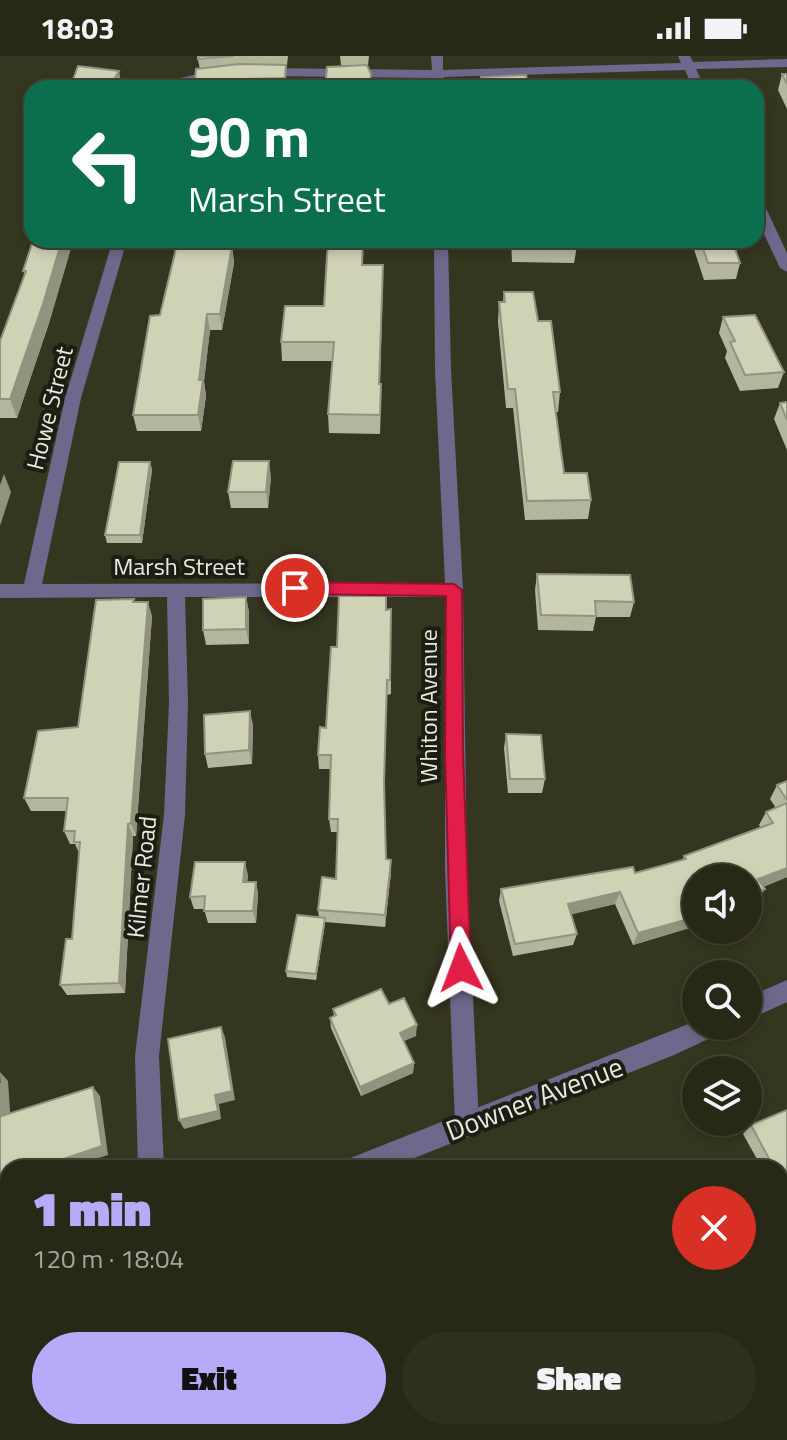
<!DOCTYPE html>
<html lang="en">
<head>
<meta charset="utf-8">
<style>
	body { margin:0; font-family:"Titillium Web",sans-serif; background:#303020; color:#f1f3f6; height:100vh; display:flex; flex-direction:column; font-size:30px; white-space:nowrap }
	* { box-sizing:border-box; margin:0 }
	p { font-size:26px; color:#a5a6a1 }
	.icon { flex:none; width:44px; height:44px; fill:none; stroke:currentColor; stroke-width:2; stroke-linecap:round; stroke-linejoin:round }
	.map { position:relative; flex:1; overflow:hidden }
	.side { position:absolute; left:0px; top:1104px; width:788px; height:280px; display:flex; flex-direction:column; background:#282817; border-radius:24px 24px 0 0; box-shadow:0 4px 12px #0003,0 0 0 2px #444436 }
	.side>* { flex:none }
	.top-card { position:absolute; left:24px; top:24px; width:740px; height:168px; border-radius:24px; box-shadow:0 4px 12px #0003,0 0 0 2px #444436; background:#0b6e4f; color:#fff; overflow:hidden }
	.buttons { position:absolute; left:682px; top:808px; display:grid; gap:16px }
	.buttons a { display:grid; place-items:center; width:80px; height:80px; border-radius:50%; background:#282817; box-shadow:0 4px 12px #0003,0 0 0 2px #444436; font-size:40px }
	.pin { position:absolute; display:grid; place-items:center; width:68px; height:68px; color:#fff; margin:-34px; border:4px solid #fff; border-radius:50%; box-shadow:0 2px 8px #0007 }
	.me { position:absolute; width:88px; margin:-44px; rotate:357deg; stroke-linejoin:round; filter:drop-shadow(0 0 6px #0008) }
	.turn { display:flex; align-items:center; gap:28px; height:168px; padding:0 32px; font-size:36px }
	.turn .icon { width:104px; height:104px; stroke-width:2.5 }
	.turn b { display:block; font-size:56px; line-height:68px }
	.round { display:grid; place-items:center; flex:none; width:84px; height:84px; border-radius:42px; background:#303020 }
	.overview { display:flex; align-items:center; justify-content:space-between; height:136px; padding:0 32px }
	h1 { font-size:48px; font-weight:800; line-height:60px; color:#b6abf8 }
	.primary-button { display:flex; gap:16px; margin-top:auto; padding:16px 32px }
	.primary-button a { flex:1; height:92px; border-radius:48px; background:#b6abf8; color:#111; font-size:32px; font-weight:800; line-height:92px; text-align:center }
	.primary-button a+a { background:#303020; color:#f1f3f6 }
	.status { display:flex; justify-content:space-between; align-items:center; height:56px; padding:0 40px; background:#282817; direction:ltr }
	.status svg { height:22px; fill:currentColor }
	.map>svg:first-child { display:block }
	.water { fill:#717349 }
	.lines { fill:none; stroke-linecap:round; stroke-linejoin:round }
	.minor { fill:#6e698c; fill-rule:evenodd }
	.tertiary { fill:#6e698c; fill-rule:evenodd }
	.wall { fill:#b3b59d }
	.shaded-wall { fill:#92937f }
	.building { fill:#d0d2b6; stroke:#92937f; stroke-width:2 }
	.route { fill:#e11d48; stroke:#92132f; stroke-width:2 }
	.labels { text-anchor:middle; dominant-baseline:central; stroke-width:8; stroke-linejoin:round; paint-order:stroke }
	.street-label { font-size:24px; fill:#e9eadc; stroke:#1c1d13 }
	.near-street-label { font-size:28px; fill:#e9eadc; stroke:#1c1d13 }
</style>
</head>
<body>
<div class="status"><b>18:03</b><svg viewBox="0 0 49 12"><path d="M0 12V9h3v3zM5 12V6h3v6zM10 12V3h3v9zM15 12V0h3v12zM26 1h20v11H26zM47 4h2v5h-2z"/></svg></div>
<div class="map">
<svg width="787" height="1384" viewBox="0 0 787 1384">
	<rect width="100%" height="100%" fill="#35361f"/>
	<path class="water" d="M291 1376H733L736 1384H290Z"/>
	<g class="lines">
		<g class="minor">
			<path d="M431 0H443V14L681 7 678 0H690L693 6 787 3V11L696 13 705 32H693L685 14 444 21V32H432V22L260 20 254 16 260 12 432 14Z"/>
			<path d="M220 13 226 17 224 20 179 32H165L176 23Z"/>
			<path d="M756 142 763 146 787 197V216L780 212 756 161Z"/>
			<path d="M113 184H127L81 342 42 528 445 527 435 314 434 184H448L451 314 463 534 467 813 479 1068 476 1077 467 1080 458 1077 455 1068 445 813V541H185L188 647 185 759 159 1000 164 1112H138L135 1000 164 759 169 647 167 541 0 542V528H24L65 342Z"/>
		</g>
		<g class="tertiary">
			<path d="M787 924V946L748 964V941Z"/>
			<path d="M696 965V970H723L719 978 674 999 389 1112H344L348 1103Z"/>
			<path d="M8 1246V1273L0 1276V1249Z"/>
		</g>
	</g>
	<g class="wall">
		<path d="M197 0H288L287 9H283H286V32H194L200 13Z"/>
		<path d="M340 0H369L368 9H341Z"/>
		<path d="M782 18H787V53L778 34Z"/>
		<path d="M212 184 211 190H232L234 207 222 274H210L204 325 206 340 201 375H137L133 359 160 259 175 197Z"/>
		<path d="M511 184H576L577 190 574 207 512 206Z"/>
		<path d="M691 184H732L740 207 736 223 704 224Z"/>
		<path d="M71 192 49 267 17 362H0V285L25 219 23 215Z"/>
		<path d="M363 209H383L380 328 381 347 380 378 329 377 328 358 333 305H282L281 286 324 250Z"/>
		<path d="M504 236 538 265 560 336 558 356H556L564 417 591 444 588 463 525 464 513 352H506L498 266 499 246H503Z"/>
		<path d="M723 261 784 316 778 332 740 335 725 302 727 295 719 277Z"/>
		<path d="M787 346V394L774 363 780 347Z"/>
		<path d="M150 406 152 414 142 487H107L105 479Z"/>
		<path d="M271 421 268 452H231L228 436Z"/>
		<path d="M537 518 634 546 630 561H596L593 575 538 574 535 534Z"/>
		<path d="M246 541 249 556V588L206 589 203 574Z"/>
		<path d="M135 546 152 560 136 780H133L125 937 67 939 60 929 72 883 79 797 75 788H70L64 775 66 755H31L24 742 78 671Z"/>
		<path d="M391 553V638L387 639 384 737 386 803 391 816 385 871 325 866 316 924 287 921 286 915 319 861 318 854 336 823 338 776H331L329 763 331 713H319L318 699 326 672 337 591 386 554Z"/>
		<path d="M253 669 252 708 208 712 205 698Z"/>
		<path d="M506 678 545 723 542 737H508L504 692Z"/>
		<path d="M787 725V821L763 831 757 845 748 849V822H696V870L633 889 615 848 571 858 577 878 573 889 513 900 499 845 501 833 635 817 682 805 684 800 761 772 759 769 766 756 776 752 770 743 777 729Z"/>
		<path d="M248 819 247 826H256L258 838 256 867H208L204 853H194L190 841Z"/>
		<path d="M389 948 416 980 403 985 414 1007 413 1017 361 1040 331 972 330 962 334 960 333 953Z"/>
		<path d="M787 1054V1118L780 1121V1112H762L743 1078 751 1069Z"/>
	</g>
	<g class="shaded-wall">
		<path d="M119 15 122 31V32H109Z"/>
		<path d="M62 184H69L71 192 49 267 17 362 10 343Z"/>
		<path d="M208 184H212L209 206 207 190Z"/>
		<path d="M232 190 234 207 222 274 220 258Z"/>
		<path d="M383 209V228L379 347V328Z"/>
		<path d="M207 258 210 274 204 325 206 340 201 375 198 359 199 324Z"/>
		<path d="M269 405 271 421 268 452 266 436Z"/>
		<path d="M150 406 152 414 142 487 140 479Z"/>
		<path d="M4 418 11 436 0 470V429Z"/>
		<path d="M246 541 249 556V588L246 573Z"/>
		<path d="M148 546 152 560 136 780 131 767Z"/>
		<path d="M250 655 253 669 252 708 249 694Z"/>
		<path d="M128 768 133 780 125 937 119 927Z"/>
		<path d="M391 804V816L385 871V859Z"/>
		<path d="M245 806 248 819 246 838 243 826Z"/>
		<path d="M787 812V821L751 836 758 823Z"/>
		<path d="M256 826 258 838 256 867 253 855Z"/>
		<path d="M765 833 757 845 748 849V840Z"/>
		<path d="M620 836 615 848 565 860 568 848Z"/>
		<path d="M696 861V870L633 889 638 877Z"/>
		<path d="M325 862V868L316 924V918Z"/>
		<path d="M417 969 416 980 399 987 400 977Z"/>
		<path d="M221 971 225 981 235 1044 219 1048 221 1063 184 1073 179 1064 215 1039Z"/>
		<path d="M414 1007 413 1017 361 1040 360 1031Z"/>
		<path d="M0 1016 8 1025 11 1069 2 1060Z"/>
		<path d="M93 1031 100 1040 108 1099 68 1112H37Z"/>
		<path d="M787 1114V1118L780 1121V1117Z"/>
		<path d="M8 1121V1135L0 1137V1127Z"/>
		<path d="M12 1376H23L24 1384H13Z"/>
	</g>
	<g class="building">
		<path d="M199 0H234L198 3Z"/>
		<path d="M239 8 286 9 285 22 244 23 243 32H194L196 13Z"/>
		<path d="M367 9 371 18 370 32H325L327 11Z"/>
		<path d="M78 10 119 15 109 32H70Z"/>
		<path d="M782 18H787V28Z"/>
		<path d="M526 19 529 32H484L481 21Z"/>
		<path d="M38 184H62L43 248 10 343H0V285L26 215H23L33 185 37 186Z"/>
		<path d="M177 184H208L207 190H232L220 258H207L199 324H203L198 359H133L150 260 160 259 175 197Z"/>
		<path d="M328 184H363L362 209H383L379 328H381L380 359 328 358 334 286H281L285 250H324Z"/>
		<path d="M513 184H576L577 190H514Z"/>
		<path d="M700 184H732L740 207H708Z"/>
		<path d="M504 236H533L538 265H551L560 336H553L564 417H587L591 444 527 445 515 333H508L499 246H505Z"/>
		<path d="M755 259 784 316 745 319 730 286 735 285 723 261Z"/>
		<path d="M787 346V364L780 347Z"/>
		<path d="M233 405H269L266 436H228Z"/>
		<path d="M119 406H150L140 479H105Z"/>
		<path d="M537 518 630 519 634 546 595 545 596 560 541 559Z"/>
		<path d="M339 540H386V554L391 553 390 624H387L384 727 386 803 391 804 385 859 318 854 322 821 336 823 338 763H329L331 699H318L320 671 326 672 331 591H337Z"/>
		<path d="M246 541V573L203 574V543Z"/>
		<path d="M134 543 133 546H148L131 767 128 768 119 927 60 929 66 883H72L80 786H74L75 775H64L68 742H24L38 675 78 671 96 544Z"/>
		<path d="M250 655 249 694 205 698 204 659Z"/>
		<path d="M506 678 541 679 545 723H510Z"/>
		<path d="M787 725V744L777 729Z"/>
		<path d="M787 747V812L758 823 765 833 748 840V822H696V861L638 877 620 836 568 848 577 878 515 888 501 833 633 811 635 817 686 803 684 800 773 767 766 756Z"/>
		<path d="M195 806H245L243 826H256L253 855H204L205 840 190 841Z"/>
		<path d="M297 859 325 862 316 918 286 915Z"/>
		<path d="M381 933 389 948 404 942 417 969 400 977 414 1007 360 1031 330 962 336 959 333 953Z"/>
		<path d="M221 971 232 1035 215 1039 218 1055 179 1064 168 983Z"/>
		<path d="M0 1027 2 1060 93 1031 102 1090 37 1112H8L7 1125 0 1127Z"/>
		<path d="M787 1054V1114L780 1117V1112H774L751 1069Z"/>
		<path d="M787 1188V1291L781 1294 780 1192Z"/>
		<path d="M8 1303V1376H12L13 1384H0V1306Z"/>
	</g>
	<path class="route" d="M295 526 454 528 462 534 463 697 471 912 468 918 461 921 454 918 451 912 445 697 446 540 295 538 287 532Z"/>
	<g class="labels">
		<g class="street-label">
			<text transform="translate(49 352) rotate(-76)">Howe Street</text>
			<text x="179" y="510">Marsh Street</text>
			<text transform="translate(428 650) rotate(-90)">Whiton Avenue</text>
			<text transform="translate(141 821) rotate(-84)">Kilmer Road</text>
		</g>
		<g class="near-street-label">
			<text transform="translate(534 1042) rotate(-21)">Downer Avenue</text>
		</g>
	</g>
</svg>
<div class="buttons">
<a><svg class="icon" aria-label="sound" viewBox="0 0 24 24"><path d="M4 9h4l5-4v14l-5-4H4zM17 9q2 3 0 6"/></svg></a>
<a><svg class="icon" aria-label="search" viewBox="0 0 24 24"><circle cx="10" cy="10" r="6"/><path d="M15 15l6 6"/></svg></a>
<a><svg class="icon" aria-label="layers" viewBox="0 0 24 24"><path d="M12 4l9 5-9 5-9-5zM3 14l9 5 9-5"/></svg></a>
</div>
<div class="pin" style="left:295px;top:532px;background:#d93025"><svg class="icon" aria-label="arrive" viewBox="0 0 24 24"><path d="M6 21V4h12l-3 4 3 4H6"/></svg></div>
<svg class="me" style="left:461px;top:912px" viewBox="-20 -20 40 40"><path d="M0-17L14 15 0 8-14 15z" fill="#e11d48" stroke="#fff" stroke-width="4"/></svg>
<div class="top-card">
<div class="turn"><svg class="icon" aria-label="left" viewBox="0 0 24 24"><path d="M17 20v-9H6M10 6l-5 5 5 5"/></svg><div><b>90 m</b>Marsh Street</div></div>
</div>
<section class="side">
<div class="overview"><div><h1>1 min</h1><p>120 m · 18:04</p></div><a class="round" style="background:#d93025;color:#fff"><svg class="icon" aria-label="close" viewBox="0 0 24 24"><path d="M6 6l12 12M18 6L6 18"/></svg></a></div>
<div class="primary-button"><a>Exit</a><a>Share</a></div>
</section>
</div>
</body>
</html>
